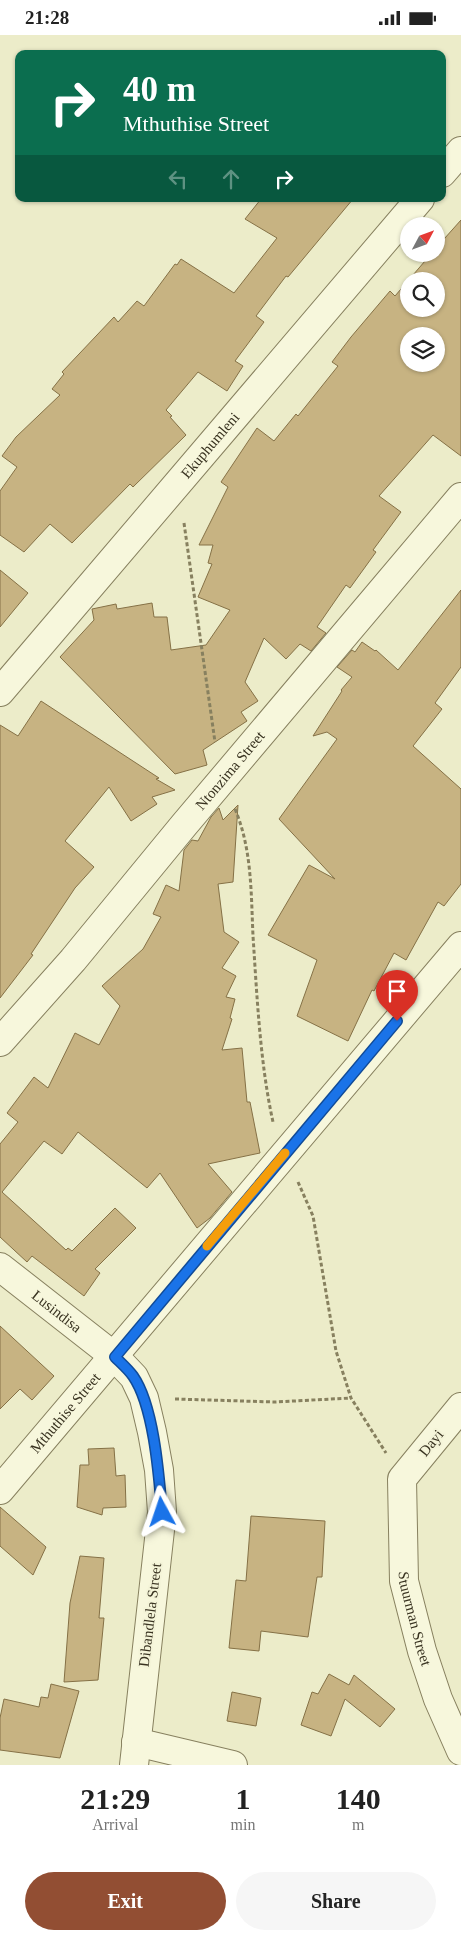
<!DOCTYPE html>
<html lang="en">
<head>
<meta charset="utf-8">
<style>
	body { margin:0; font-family:"Times New Roman",serif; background:#f6f6f6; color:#222; height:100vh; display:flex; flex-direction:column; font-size:19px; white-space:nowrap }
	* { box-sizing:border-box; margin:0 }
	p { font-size:16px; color:#767676 }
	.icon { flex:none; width:28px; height:28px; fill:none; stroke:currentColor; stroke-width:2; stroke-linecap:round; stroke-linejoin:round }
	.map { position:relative; height:1730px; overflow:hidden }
	.sheet { display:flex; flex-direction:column; background:#fff; flex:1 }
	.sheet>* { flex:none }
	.hud { position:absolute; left:15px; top:15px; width:431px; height:152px; border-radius:10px; box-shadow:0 1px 4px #0004; background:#0b6e4f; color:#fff; overflow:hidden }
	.needle { width:32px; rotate:49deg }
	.buttons { position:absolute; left:400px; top:182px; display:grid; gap:10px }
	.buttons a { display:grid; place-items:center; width:45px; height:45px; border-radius:50%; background:#fff; box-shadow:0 1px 4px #0004; font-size:25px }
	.pin { position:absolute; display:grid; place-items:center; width:42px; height:42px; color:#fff; margin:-51px -21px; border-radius:50% 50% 50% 0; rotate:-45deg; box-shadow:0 0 5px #0007 }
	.pin .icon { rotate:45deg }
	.me { position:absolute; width:55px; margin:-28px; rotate:355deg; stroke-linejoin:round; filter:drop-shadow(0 0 4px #0008) }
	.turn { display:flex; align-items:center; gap:18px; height:105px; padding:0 25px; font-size:22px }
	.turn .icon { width:65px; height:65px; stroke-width:2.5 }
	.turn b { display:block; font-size:35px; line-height:42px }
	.lanes { display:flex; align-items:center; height:48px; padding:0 25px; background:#0003; justify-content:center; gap:25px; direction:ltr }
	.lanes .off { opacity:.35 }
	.eta { display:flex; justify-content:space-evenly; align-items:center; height:85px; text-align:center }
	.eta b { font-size:30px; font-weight:700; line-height:35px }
	.button { display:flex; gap:10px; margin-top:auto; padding:10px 25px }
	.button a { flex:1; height:58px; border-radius:30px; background:#924e33; color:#fff; font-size:20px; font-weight:700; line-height:58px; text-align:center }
	.button a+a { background:#f6f6f6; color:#222 }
	.status { display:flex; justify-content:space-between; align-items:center; height:35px; padding:0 25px; background:#fff; direction:ltr }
	.status svg { height:14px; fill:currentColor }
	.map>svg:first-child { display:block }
	.building { fill:#c7b382; stroke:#857146; fill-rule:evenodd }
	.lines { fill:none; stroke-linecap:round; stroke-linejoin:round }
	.street-casing { stroke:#87805f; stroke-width:30 }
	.path { stroke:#87805f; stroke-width:3; stroke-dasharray:4 2.5; stroke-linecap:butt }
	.street { stroke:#f7f7dc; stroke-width:28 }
	.route-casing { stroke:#114b97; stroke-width:12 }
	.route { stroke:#1a73e8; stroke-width:9 }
	.slow { stroke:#f59e0b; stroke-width:9 }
	.labels { text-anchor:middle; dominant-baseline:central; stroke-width:4; stroke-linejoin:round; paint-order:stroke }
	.street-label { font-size:15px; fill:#393321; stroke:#f4f4d8 }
</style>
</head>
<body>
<div class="status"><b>21:28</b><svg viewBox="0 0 49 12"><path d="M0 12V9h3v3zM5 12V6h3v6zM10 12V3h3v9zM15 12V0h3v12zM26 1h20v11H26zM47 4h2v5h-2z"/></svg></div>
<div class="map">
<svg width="461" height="1730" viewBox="0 0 461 1730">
	<rect width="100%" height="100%" fill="#ececc9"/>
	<g class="building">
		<path d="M261 164H353L288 242 286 241 256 281 264 287 235 326 243 331 227 356 198 337 166 375 172 381 170 382 186 400 133 452 130 449 72 508 50 489 24 517 0 500V456L17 432 2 421 16 402 60 360 52 354 64 339 62 337 114 282 118 287 137 266 144 271 175 229 177 230 181 224 234 258 277 203 245 184Z"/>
		<path d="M461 185V421L433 400 379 461 401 477 373 515 376 517 350 553 346 550 317 592 326 598 311 616 300 609 286 624 264 603 245 647 258 666 241 677 247 686 203 715 207 730 175 739 60 622 94 585 92 574 116 569 117 574 152 568 154 582H167L171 615 206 610 230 575 198 562 212 529 208 528 213 510H199L228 452 221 447 257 393 274 406 296 379 298 381 338 331 332 327 351 302 390 256 395 261 431 219H436V213ZM409 246H436V274H409ZM409 301H436V329H409Z"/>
		<path d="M0 535 28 558 0 592Z"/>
		<path d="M461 555V632L435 668 442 674 413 711 461 754V849L444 871 438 867 406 925 394 918 374 956 372 955 348 1006 297 981 317 925 268 900 309 830 335 844 279 784 337 704 327 697 313 701 342 656 341 655 352 642 337 632 352 615 355 617 362 607 375 616 376 615 398 635Z"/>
		<path d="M41 666 159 743 156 744 175 755 152 762 157 769 131 786 109 752 65 806 94 832 75 853 31 919 33 920 0 963V690L18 701Z"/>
		<path d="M238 770 233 847 218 849 224 897 239 907 222 933 236 941 226 962 235 964 230 983 232 984 222 1015 242 1013 247 1067H250L260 1118 208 1129 232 1157 210 1183 197 1193 160 1138 147 1153 78 1097 62 1119 44 1106 2 1157 66 1215 68 1213 72 1216 115 1173 136 1193 95 1234 100 1238 84 1261 32 1221 27 1227 0 1202V1109L18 1087 7 1078 34 1042 48 1053 75 998 99 1010 120 971 102 951 143 914 161 882 153 879 166 850 179 856 184 815 192 805 198 806 211 782 219 773 223 785Z"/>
		<path d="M0 1291 54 1341 32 1365 20 1354 0 1374Z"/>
		<path d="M114 1413 116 1441 125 1440 126 1472 103 1473 102 1480 77 1472 80 1430H89L88 1414Z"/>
		<path d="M0 1472 46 1512 33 1540 0 1511Z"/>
		<path d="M251 1481 325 1486 322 1542H317L308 1602 261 1596 259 1616 229 1613 236 1545 246 1546Z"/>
		<path d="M80 1521 104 1523 99 1583H104L98 1645 64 1647 70 1568Z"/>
		<path d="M329 1639 349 1650 354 1640 395 1674 380 1692 345 1664 331 1701 301 1690 312 1657 318 1659Z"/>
		<path d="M51 1649 79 1656 60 1723 0 1715V1683L4 1664 39 1672 41 1662 48 1663Z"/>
		<path d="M232 1657 261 1663 256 1691 227 1686Z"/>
	</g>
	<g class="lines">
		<defs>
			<g id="street">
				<path d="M442 138 461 116"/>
				<path id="s1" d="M0 657 420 164"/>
				<path id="s2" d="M0 1007 73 925 184 790 461 462"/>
				<path id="s3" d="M0 1232 115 1322 134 1342 144 1363 152 1397 159 1435 162 1477 134 1730"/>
				<path id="s4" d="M461 1372 402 1444 404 1546 422 1616 438 1664 461 1716"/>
				<path id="s5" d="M0 1455 461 911"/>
				<path d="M136 1707 233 1730"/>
			</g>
		</defs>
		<use href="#street" class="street-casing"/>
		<g class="path">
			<path d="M184 488 215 707"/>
			<path d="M235 774C252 814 251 858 253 901 257 961 260 1028 273 1087"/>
			<path d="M298 1147 313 1181 336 1316 351 1363 386 1418"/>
			<path d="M175 1364 275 1367 351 1363"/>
		</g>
		<use href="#street" class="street"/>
	</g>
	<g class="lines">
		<defs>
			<path id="route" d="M162 1477C159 1441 154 1371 133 1341 128 1334 121 1328 115 1322L397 986"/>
		</defs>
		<use href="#route" class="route-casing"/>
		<use href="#route" class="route"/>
		<path class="slow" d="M207 1211 285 1118"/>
	</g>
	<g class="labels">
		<g class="street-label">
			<text stroke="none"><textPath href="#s1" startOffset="324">Ekuphumleni</textPath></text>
			<text stroke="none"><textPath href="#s2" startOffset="356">Ntonzima Street</textPath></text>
			<text stroke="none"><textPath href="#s3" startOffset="72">Lusindisa</textPath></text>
			<text stroke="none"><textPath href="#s5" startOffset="101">Mthuthise Street</textPath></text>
			<text transform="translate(431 1408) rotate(-51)">Dayi</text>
			<text transform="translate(150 1580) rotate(-83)">Dibandlela Street</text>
			<text stroke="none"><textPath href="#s4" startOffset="234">Stuurman Street</textPath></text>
		</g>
	</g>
</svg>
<div class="buttons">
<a><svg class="needle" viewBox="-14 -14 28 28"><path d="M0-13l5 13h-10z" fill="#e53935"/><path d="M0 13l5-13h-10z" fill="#767676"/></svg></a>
<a><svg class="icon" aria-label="search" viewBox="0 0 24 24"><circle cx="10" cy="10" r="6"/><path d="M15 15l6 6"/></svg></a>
<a><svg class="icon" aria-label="layers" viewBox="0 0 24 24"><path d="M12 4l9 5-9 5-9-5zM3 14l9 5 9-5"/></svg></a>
</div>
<div class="pin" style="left:397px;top:986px;background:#d93025"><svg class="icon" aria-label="arrive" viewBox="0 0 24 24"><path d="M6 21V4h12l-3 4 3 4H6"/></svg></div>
<svg class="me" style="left:162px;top:1477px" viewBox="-20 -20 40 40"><path d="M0-17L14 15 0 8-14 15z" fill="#1a73e8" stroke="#fff" stroke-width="4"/></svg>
<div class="hud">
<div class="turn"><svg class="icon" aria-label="right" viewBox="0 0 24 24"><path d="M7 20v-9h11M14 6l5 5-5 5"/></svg><div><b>40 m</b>Mthuthise Street</div></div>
<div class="lanes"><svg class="icon off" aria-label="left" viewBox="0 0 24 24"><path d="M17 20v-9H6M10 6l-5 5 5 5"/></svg><svg class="icon off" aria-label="ahead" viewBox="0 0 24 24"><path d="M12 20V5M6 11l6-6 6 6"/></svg><svg class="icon" aria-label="right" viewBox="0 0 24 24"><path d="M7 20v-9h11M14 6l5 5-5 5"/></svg></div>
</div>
</div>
<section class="sheet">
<div class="eta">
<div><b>21:29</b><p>Arrival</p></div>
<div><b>1</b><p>min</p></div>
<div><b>140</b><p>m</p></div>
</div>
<div class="button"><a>Exit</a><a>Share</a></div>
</section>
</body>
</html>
